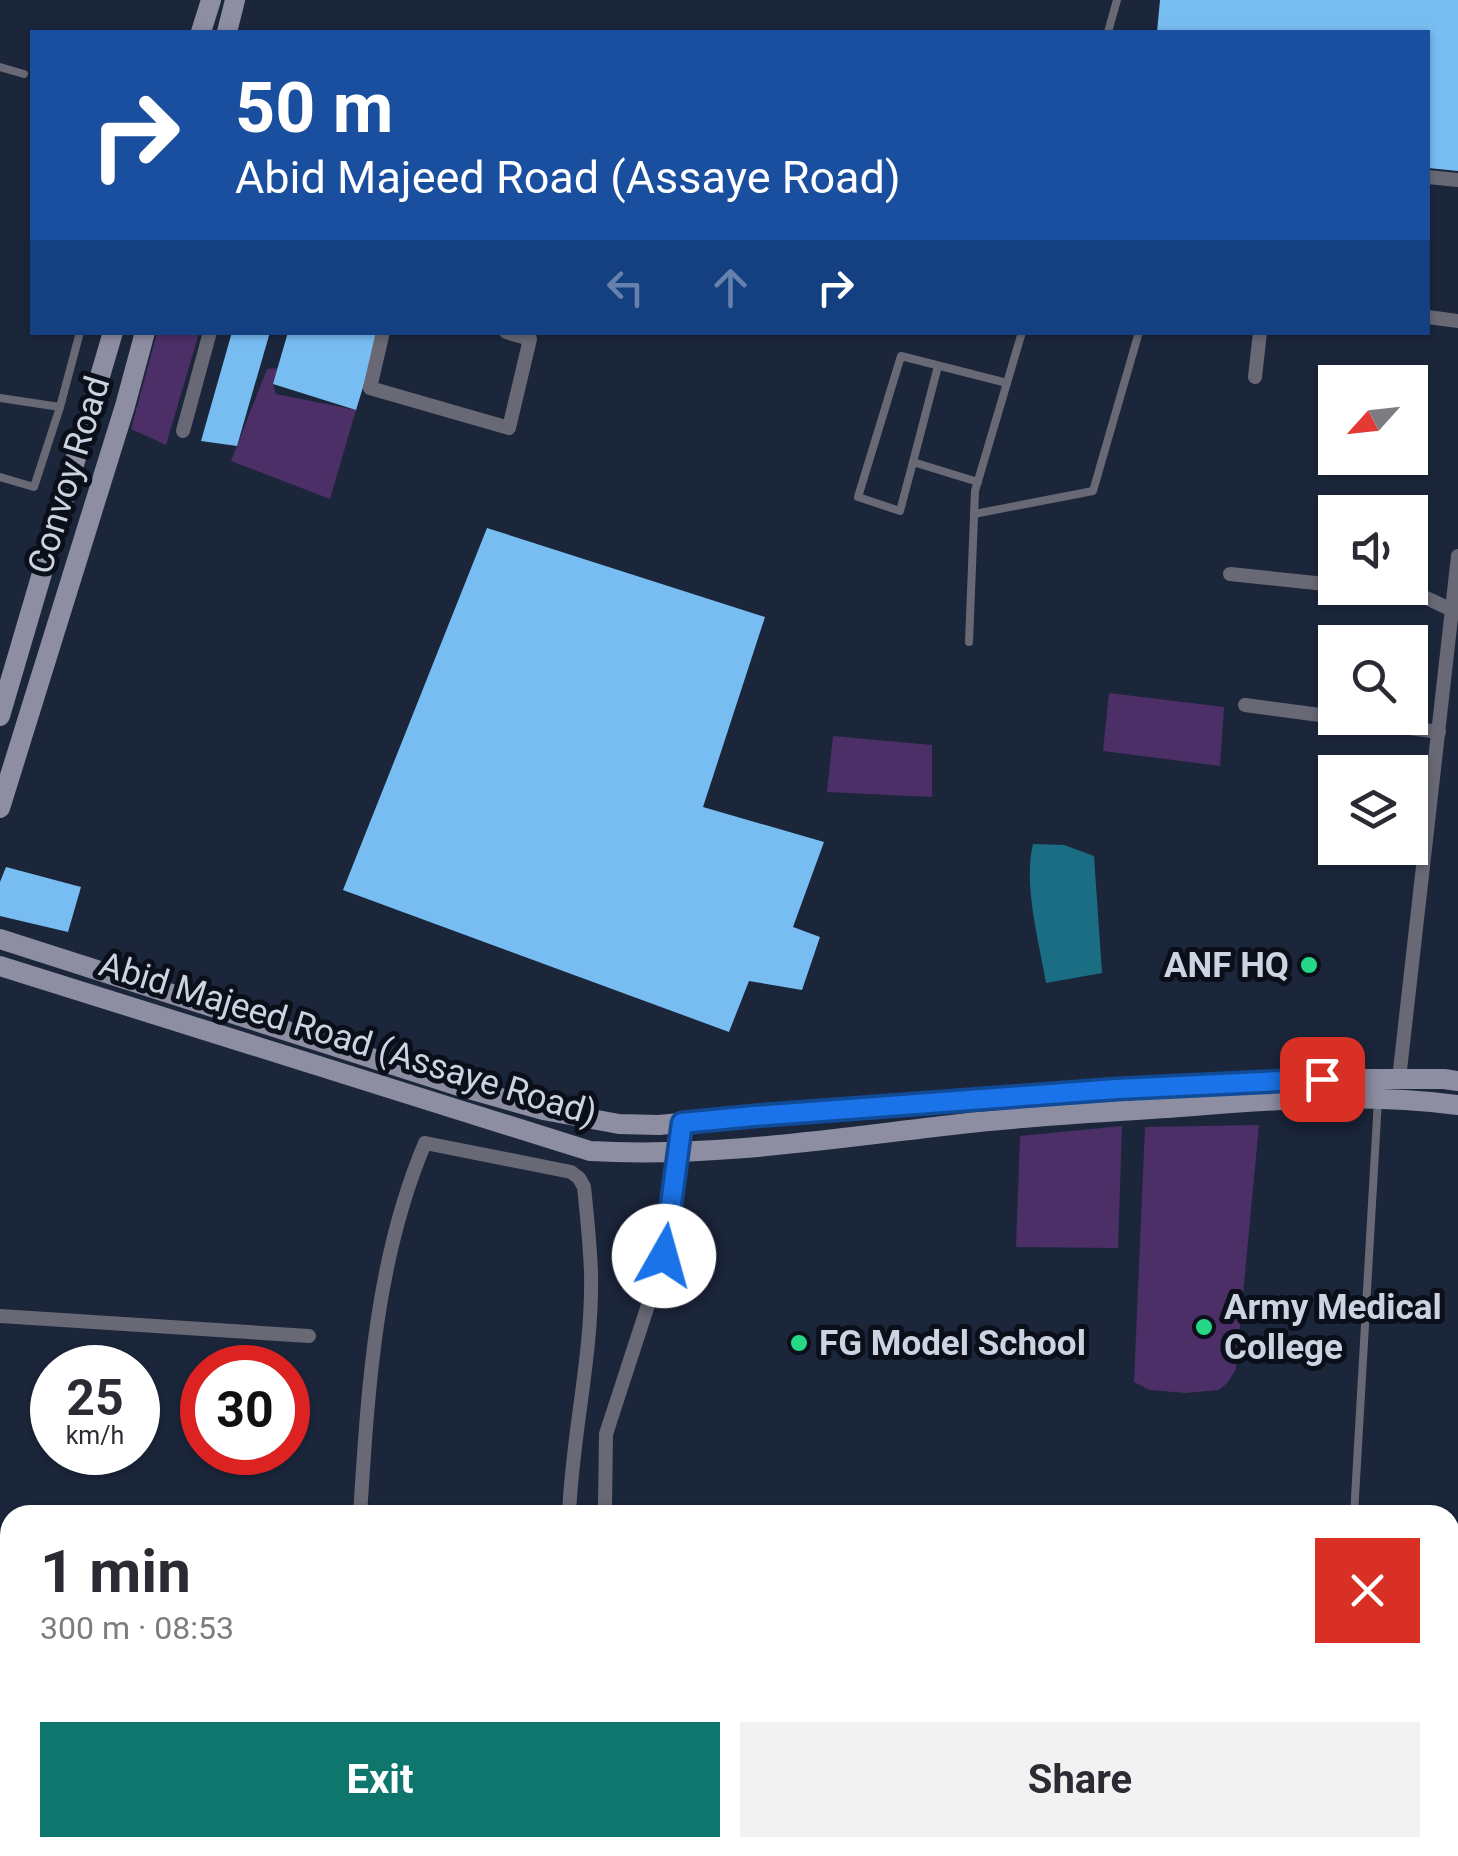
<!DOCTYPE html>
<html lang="en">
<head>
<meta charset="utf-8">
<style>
	body { margin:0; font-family:Roboto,sans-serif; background:#f2f2f3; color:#2b2b33; height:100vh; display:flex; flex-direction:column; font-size:38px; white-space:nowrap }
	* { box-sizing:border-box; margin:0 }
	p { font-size:32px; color:#7c7c81 }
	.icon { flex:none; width:55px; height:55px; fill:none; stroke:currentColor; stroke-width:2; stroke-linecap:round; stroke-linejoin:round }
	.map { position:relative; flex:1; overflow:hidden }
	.side { position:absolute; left:0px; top:1505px; width:1460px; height:352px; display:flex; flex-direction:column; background:#fff; border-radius:30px 30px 0 0; box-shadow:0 2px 8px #0004 }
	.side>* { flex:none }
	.banner { position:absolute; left:30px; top:30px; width:1400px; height:305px; border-radius:0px; box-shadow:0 2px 8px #0004; background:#1a4fa0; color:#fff; overflow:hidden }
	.needle { width:65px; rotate:243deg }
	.controls { position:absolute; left:1318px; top:365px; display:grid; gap:20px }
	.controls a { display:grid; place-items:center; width:110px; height:110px; border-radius:0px; background:#fff; box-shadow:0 2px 8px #0004; font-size:50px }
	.speed { position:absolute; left:30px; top:1345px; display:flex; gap:20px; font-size:50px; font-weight:700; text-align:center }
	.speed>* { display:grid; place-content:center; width:130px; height:130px; border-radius:50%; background:#fff; box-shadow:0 2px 8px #0004; line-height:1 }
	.speed small { font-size:25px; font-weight:400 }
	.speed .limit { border:15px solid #d22; background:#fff; color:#111 }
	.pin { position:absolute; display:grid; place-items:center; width:85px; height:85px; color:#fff; margin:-42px; border-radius:20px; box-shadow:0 5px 15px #0006 }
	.me { position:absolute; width:110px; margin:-55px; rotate:7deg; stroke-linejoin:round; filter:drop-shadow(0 0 8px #0008) }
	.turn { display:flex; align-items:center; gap:35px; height:210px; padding:0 40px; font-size:45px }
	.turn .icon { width:130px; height:130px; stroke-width:2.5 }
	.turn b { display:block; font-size:70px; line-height:85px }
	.lanes { display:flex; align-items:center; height:95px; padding:0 40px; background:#0003; justify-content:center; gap:50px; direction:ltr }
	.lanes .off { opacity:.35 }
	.round { display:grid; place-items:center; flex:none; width:105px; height:105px; border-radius:0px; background:#f2f2f3 }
	.head { display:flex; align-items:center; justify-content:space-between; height:170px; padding:0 40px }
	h1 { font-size:60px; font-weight:700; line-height:75px }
	.action { display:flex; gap:20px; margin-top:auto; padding:20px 40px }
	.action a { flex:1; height:115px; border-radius:0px; background:#0f766e; color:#fff; font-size:40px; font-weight:700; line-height:115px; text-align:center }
	.action a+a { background:#f2f2f3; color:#2b2b33 }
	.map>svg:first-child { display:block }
	.green { fill:#4c2f66 }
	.water { fill:#1b6d83 }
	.building { fill:#78bdf2 }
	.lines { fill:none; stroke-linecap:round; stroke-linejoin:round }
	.lane { stroke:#686975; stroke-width:8 }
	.street { stroke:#686975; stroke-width:14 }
	.secondary { stroke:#8e8ea2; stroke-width:20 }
	.route-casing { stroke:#114b97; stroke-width:25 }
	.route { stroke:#1a73e8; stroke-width:18 }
	.poi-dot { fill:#26d886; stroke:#0a0f19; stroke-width:4 }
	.labels { text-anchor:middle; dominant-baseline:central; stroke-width:10; stroke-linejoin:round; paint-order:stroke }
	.street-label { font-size:35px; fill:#ccd4e2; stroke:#0a0f19 }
	.poi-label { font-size:35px; font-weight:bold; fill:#ccd4e2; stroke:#0a0f19; text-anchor:start }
</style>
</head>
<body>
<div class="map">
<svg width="1458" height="1856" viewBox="0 0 1458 1856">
	<rect width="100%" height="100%" fill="#1b263b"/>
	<g class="green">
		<path d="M157 333H199L166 445 131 429Z"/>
		<path d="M282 368 273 383 276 394 356 410 330 499 231 461 267 369Z"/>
		<path d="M1109 693 1224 707 1220 766 1103 751Z"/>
		<path d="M833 736 932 745V797L827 792Z"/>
		<path d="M1259 1125 1236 1369 1228 1382 1219 1390 1185 1393 1150 1390 1134 1382 1145 1127Z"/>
		<path d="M1122 1126 1118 1248 1016 1247 1020 1136Z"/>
	</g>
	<path class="water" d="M1033 844 1064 845 1094 856 1102 973 1046 983C1039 941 1023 885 1033 844Z"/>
	<g class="building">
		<path d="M1160 0H1458V171L1428 168V32H1157Z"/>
		<path d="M232 332H270L237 446 201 441Z"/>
		<path d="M288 332H380L356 410 273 384Z"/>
		<path d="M487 528 765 617 703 807 824 842 793 927 820 937 802 990 749 981 729 1032 343 890Z"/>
		<path d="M6 867 81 887 68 932 0 916V882Z"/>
	</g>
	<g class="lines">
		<g class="lane">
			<path d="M1108 32 1117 0"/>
			<path d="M0 67 24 74"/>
			<path d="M0 398 60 407 80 332"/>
			<path d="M913 462 938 366"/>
			<path d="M0 477 34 487 60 407"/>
			<path d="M978 482 913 462 900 511 858 497 901 356 1007 383"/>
			<path d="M974 514 1093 491 1139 332"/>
			<path d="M969 642 975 491 1022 332"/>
			<path d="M1354 1515 1378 1100"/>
			<path d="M1450 1561 1458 1562"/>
		</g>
		<g class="street">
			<path d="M1428 177 1458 180"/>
			<path d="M1428 317 1458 321"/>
			<path d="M383 332 370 388 509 428 530 339 506 332"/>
			<path d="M1255 377 1260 332"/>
			<path d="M183 431 210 332"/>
			<path d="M1230 574 1335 585"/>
			<path d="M1356 588 1418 594 1452 610"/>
			<path d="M1245 705 1335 717"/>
			<path d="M1336 718 1439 732"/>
			<path d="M1399 1079 1458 556"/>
			<path d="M0 1316 309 1336"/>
			<path d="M360 1515C368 1390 375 1261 425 1143L571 1172 579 1178 584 1187C587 1215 590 1244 591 1273 593 1354 572 1434 569 1515"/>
			<path d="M608 1515 605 1505 606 1434 664 1256 682 1123"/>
			<path d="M0 1595 10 1596"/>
			<path d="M782 1848 784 1856"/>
			<path d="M838 1848 839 1856"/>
			<path d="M1247 1848 1252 1856"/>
			<path d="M66 1856 68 1848"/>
			<path d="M431 1856 442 1848"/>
		</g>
		<g class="secondary">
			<path d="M201 32 211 0"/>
			<path d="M227 32 235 0"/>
			<path d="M0 716 113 332"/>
			<path d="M0 808 125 406 145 332"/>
			<path d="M0 939 465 1088 543 1110 619 1124 659 1125 754 1116 1117 1089 1322 1079H1444L1458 1081"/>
			<path d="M0 966 590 1151C713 1158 837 1138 960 1124 1037 1115 1116 1112 1194 1106 1281 1099 1370 1093 1458 1105"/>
		</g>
	</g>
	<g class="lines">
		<defs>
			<path id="route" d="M664 1256 682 1123 754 1116 1117 1089 1322 1079"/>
		</defs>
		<use href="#route" class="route-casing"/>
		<use href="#route" class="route"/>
	</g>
	<g class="poi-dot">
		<circle cx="1309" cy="965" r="10"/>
		<circle cx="1204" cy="1327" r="10"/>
		<circle cx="799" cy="1343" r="10"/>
	</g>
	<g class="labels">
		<g class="street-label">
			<text transform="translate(69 475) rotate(-73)">Convoy Road</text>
			<text transform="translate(348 1039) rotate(17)">Abid Majeed Road (Assaye Road)</text>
		</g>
		<g class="poi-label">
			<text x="1289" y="965" text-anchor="end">ANF HQ</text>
			<text x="1224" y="1307">Army Medical<tspan x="1224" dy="40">College</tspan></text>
			<text x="819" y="1343">FG Model School</text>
		</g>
	</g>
</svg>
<div class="controls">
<a><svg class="needle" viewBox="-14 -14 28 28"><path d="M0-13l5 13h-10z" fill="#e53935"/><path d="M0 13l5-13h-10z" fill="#7c7c81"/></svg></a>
<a><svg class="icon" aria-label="sound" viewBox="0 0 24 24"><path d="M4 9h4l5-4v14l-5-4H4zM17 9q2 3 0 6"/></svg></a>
<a><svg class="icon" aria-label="search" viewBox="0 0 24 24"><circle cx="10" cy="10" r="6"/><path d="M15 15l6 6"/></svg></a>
<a><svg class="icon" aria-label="layers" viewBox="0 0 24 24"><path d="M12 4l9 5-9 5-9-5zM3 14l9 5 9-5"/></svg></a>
</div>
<div class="speed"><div>25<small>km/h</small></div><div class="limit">30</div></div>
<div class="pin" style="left:1322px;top:1079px;background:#d93025"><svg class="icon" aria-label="arrive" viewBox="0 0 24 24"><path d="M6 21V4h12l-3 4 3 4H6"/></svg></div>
<svg class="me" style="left:664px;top:1256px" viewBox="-20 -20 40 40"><circle r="19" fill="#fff"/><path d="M0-13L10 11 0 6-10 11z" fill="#1a73e8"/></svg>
<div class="banner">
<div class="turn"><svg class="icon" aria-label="right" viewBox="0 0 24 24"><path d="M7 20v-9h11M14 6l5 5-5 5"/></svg><div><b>50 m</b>Abid Majeed Road (Assaye Road)</div></div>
<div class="lanes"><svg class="icon off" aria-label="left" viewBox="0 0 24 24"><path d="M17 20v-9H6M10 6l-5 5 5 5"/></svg><svg class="icon off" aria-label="ahead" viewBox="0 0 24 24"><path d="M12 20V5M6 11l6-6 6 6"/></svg><svg class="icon" aria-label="right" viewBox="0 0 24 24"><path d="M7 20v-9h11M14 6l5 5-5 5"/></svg></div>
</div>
<section class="side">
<div class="head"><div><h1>1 min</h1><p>300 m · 08:53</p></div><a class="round" style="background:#d93025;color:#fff"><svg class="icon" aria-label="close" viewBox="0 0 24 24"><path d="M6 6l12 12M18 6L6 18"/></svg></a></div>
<div class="action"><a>Exit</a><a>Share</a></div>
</section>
</div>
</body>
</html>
